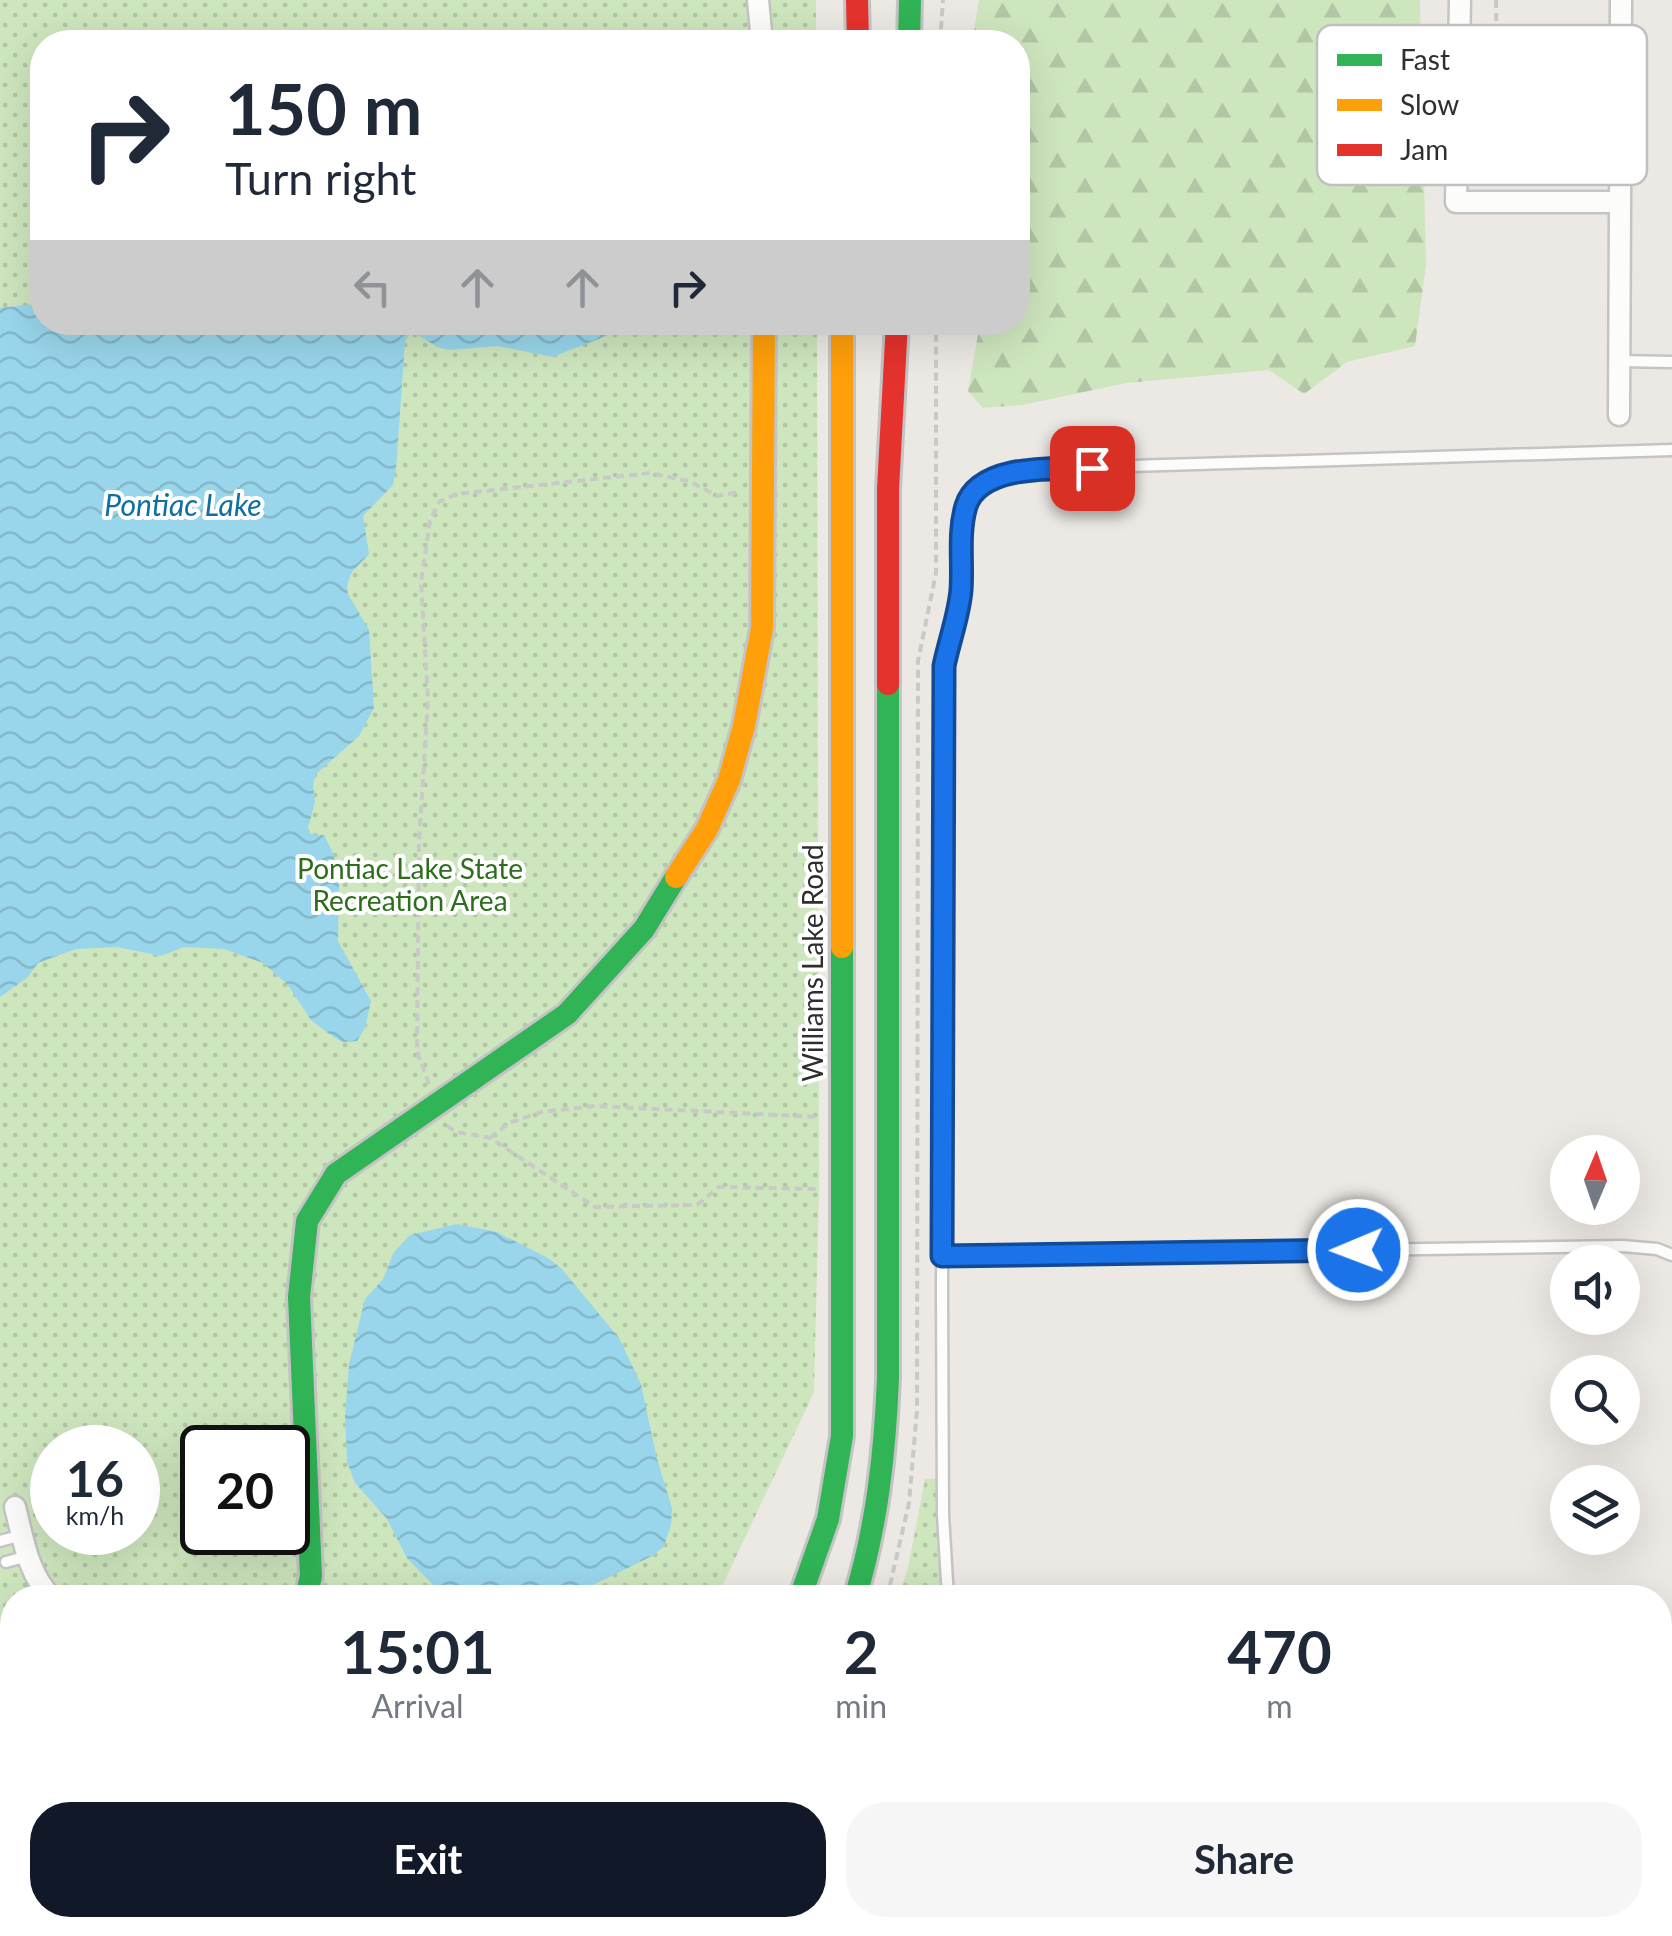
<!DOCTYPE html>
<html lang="en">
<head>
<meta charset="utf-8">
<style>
	body { margin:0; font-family:Lato,sans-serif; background:#f6f6f7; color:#1f2937; height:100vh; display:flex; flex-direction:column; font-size:38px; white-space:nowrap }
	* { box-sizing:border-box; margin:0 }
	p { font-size:32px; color:#747a83 }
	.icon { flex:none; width:55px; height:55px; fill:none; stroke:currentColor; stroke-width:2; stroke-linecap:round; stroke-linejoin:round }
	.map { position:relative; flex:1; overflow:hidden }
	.panel { position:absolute; left:0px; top:1585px; width:1672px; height:352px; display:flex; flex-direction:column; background:#fff; border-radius:40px 40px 0 0; box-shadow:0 10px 40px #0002 }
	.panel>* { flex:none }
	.guide { position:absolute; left:30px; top:30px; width:1000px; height:305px; border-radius:40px; box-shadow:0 10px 40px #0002; background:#fff; color:#1f2937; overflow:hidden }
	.needle { width:65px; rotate:2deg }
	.fabs { position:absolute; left:1550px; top:1135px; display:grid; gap:20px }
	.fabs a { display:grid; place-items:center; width:90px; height:90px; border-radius:50%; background:#fff; box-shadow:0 10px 40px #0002; font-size:50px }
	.speed { position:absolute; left:30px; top:1425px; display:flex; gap:20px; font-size:50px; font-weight:700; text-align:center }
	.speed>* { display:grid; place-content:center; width:130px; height:130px; border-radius:50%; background:#fff; box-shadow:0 10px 40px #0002; line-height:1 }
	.speed small { font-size:25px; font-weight:400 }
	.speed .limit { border:5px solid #111; border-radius:15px; background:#fff; color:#111 }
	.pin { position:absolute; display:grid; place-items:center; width:85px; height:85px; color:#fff; margin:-42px; border-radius:20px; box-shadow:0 5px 15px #0006 }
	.me { position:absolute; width:110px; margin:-55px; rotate:269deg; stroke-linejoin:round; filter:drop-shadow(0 0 8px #0008) }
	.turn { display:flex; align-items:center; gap:35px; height:210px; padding:0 30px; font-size:45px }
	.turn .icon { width:130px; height:130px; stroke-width:2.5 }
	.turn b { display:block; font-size:70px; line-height:85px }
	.lanes { display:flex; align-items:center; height:95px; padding:0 30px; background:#0003; justify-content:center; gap:50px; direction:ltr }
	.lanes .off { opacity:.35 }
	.eta { display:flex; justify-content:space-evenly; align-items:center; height:170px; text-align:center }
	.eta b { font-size:60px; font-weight:700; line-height:70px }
	.cta { display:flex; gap:20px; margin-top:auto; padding:20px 30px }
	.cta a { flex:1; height:115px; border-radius:40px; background:#111827; color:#fff; font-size:40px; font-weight:700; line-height:115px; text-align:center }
	.cta a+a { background:#f6f6f7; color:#1f2937 }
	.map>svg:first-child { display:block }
	.grass { fill:url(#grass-dots); fill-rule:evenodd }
	.forest { fill:url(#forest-firs) }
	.water { fill:url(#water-waves) }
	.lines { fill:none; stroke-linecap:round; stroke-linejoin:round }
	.lane-casing { stroke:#c5c4c5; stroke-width:15 }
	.street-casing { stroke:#c5c4c5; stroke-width:25 }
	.fast-casing { stroke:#c5c4c5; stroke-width:28 }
	.slow-casing { stroke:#c5c4c5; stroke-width:28 }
	.jam-casing { stroke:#c5c4c5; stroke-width:28 }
	.path { stroke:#c9c9c8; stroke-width:4; stroke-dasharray:8 5; stroke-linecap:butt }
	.lane { stroke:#fcfcfb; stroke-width:10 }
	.street { stroke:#fcfcfb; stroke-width:20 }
	.fast { stroke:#30b455; stroke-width:22 }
	.slow { stroke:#ff9f0a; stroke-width:22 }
	.jam { stroke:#e5322d; stroke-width:22 }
	.route-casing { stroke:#114b97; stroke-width:25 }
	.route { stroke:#1a73e8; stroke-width:18 }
	.labels { text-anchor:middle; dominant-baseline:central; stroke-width:8; stroke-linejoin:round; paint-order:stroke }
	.park-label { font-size:28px; fill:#2c6e1b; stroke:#fff }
	.street-label { font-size:28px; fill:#2e2e2e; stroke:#fff }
	.water-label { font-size:30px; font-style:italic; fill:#0d6fa3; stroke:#fff }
	.key { fill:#fff; stroke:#c0c0c0; stroke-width:2.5 }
	.key-label { font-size:28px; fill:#2e2e2e }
</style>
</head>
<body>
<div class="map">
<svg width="1672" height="1936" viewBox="0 0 1672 1936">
	<defs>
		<pattern id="grass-dots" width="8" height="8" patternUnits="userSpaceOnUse" patternTransform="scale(2.5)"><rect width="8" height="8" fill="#cee6be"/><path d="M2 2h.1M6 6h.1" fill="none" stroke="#b1c6a4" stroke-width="1.8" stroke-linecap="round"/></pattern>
		<pattern id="forest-firs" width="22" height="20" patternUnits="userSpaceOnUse" patternTransform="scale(2.5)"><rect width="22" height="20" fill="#cee6be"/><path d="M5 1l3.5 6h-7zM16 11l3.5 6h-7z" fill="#b1c6a4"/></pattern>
		<pattern id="water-waves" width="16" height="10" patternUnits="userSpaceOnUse" patternTransform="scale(2.5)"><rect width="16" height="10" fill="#99d6ec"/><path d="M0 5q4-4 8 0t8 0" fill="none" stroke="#84b8cb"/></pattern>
	</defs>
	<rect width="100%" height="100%" fill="#ece8e4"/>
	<g class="grass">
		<path d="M0 0H816V42H42V322L817 323 819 1189 814 1392 717 1597 12 1598V1769H0ZM52 1448H138V1532H52ZM202 1448H288V1532H202Z"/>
		<path d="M944 1478 952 1597 898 1598 908 1568 925 1479Z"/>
		<path d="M673 1925H1291V1936H657Z"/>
	</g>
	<path class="forest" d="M979 0H1420L1426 265 1415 346 1347 362 1304 394 1269 370 1126 383 1022 405 983 408 968 391 980 323 1018 322V42H976L974 31Z"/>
	<g class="water">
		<path d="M42 303V322L640 323 552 357 498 346 449 350 437 347 412 331 405 341 396 469 393 485 363 516 369 554 352 572 347 585 348 594 369 630 374 708 359 736 316 774 313 785 315 802 308 828 311 834 324 835 333 853 339 879 338 941 371 1001 365 1028 357 1041 342 1042 325 1031 311 1020 287 984 263 963 224 949 184 947 161 956 117 947 76 949 38 963 27 978 0 997V308Z"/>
		<path d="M457 1224 497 1232 548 1258 561 1268 619 1338 641 1384 657 1459 672 1508 671 1525 664 1546 654 1555 581 1591 546 1597H445L407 1558 387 1519 355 1483 347 1462 345 1416 349 1364 365 1299 383 1279 394 1252 410 1235Z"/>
	</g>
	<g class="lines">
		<defs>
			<g id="lane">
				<path d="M1620 361 1672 362"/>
				<path d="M942 1256 1623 1246 1657 1249 1672 1255"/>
				<path d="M0 1541 23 1535"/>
				<path d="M6 1562 28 1556"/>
				<path d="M948 1598 943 1515 942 1297 944 666C949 641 959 615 961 590 965 522 947 483 1031 469L1672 450"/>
				<path d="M1660 1730H1672"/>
				<path d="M1320 1925V1936"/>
				<path d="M1549 1925 1550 1936"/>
				<path d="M1605 1925 1606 1936"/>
				<path d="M1423 1936 1431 1931H1465"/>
			</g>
			<g id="street">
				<path d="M758 0 762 42"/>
				<path d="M1460 0 1456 202H1619"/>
				<path d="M1456 161 1620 164"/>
				<path d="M1619 415 1621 0"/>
				<path d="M15 1507C23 1538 28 1575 52 1598"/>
				<path d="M54 1925 55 1936"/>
				<path d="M1466 1936V1925"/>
			</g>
			<g id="fast">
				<path d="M909 42 910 0"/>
				<path d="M306 1598 311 1576 299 1297 307 1221 336 1174 567 1014 644 929 676 877"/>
				<path d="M800 1598 828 1519 842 1436V947"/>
				<path d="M855 1598C877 1526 885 1453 888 1378V684"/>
				<path d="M502 1936 522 1925"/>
			</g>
			<g id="slow">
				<path d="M842 322V947"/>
				<path d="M676 877 707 829 729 780 744 726 762 628 764 322"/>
			</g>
			<g id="jam">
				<path d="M857 0 858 42"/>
				<path d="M888 684V489L897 322"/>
				<path d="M558 1936 577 1925"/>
				<path d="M592 1936 610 1925"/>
			</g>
		</defs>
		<use href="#lane" class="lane-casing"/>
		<use href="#street" class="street-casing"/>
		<use href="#fast" class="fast-casing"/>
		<use href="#slow" class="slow-casing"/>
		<use href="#jam" class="jam-casing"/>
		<g class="path">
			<path d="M1496 0 1498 145"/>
			<path d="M940 42 943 0"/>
			<path d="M429 1084 417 1051 419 843 428 700 421 582 430 521 439 502 457 494 650 473 689 481 717 496 740 492"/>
			<path d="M447 1126 456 1132 490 1138 595 1207 697 1205 719 1187 819 1189"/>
			<path d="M490 1138 509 1123 541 1112 595 1106 818 1117"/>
			<path d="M33 1502 52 1497"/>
			<path d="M138 1511 148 1517"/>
			<path d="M887 1598 909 1503 917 1410 918 661 936 573V322"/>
			<path d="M0 1665 12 1663"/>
			<path d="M891 1925 899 1936"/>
			<path d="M647 1936 661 1925"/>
		</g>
		<use href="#lane" class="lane"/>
		<use href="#street" class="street"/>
		<use href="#fast" class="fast"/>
		<use href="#slow" class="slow"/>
		<use href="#jam" class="jam"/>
	</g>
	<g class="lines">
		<defs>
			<path id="route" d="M1092 468C1056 469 980 463 966 506 958 533 963 562 961 590 959 615 949 641 944 666L942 1256 1358 1250"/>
		</defs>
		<use href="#route" class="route-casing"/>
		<use href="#route" class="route"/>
	</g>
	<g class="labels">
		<g class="park-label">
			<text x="410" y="868">Pontiac Lake State<tspan x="410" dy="32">Recreation Area</tspan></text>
		</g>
		<g class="street-label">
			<text transform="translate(812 963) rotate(-90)">Williams Lake Road</text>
		</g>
		<g class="water-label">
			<text x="183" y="504">Pontiac Lake</text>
		</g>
	</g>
	<rect x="1317" y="25" width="330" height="160" rx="15" class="key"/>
	<rect x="1337" y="54" width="45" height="12" fill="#30b455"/>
	<rect x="1337" y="99" width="45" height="12" fill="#ff9f0a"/>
	<rect x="1337" y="144" width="45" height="12" fill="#e5322d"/>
	<g class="key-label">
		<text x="1400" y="70">Fast</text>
		<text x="1400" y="115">Slow</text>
		<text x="1400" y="160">Jam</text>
	</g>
</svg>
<div class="fabs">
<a><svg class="needle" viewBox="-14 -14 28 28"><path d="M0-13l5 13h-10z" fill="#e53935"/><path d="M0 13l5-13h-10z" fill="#747a83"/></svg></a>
<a><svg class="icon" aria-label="sound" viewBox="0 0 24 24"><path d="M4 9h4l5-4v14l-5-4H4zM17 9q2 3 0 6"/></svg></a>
<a><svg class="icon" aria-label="search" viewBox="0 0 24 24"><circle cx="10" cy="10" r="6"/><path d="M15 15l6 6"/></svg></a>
<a><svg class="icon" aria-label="layers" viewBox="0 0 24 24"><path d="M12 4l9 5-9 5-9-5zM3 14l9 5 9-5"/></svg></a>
</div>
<div class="speed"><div>16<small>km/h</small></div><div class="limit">20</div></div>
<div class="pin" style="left:1092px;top:468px;background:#d93025"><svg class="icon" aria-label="arrive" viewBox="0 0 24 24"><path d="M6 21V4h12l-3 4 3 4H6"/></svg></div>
<svg class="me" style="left:1358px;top:1250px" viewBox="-20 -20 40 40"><circle r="17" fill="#1a73e8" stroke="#fff" stroke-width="3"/><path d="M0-11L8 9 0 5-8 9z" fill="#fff"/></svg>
<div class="guide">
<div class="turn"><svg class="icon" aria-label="right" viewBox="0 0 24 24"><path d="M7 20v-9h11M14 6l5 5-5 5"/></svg><div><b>150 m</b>Turn right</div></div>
<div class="lanes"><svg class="icon off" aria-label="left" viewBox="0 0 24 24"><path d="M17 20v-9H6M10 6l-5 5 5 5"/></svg><svg class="icon off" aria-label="ahead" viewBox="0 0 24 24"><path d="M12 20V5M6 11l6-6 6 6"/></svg><svg class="icon off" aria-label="ahead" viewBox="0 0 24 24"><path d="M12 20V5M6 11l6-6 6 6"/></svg><svg class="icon" aria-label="right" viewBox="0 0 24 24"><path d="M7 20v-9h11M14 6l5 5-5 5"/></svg></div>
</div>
<section class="panel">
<div class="eta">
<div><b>15:01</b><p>Arrival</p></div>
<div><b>2</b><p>min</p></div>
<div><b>470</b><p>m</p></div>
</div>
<div class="cta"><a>Exit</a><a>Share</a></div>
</section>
</div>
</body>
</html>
